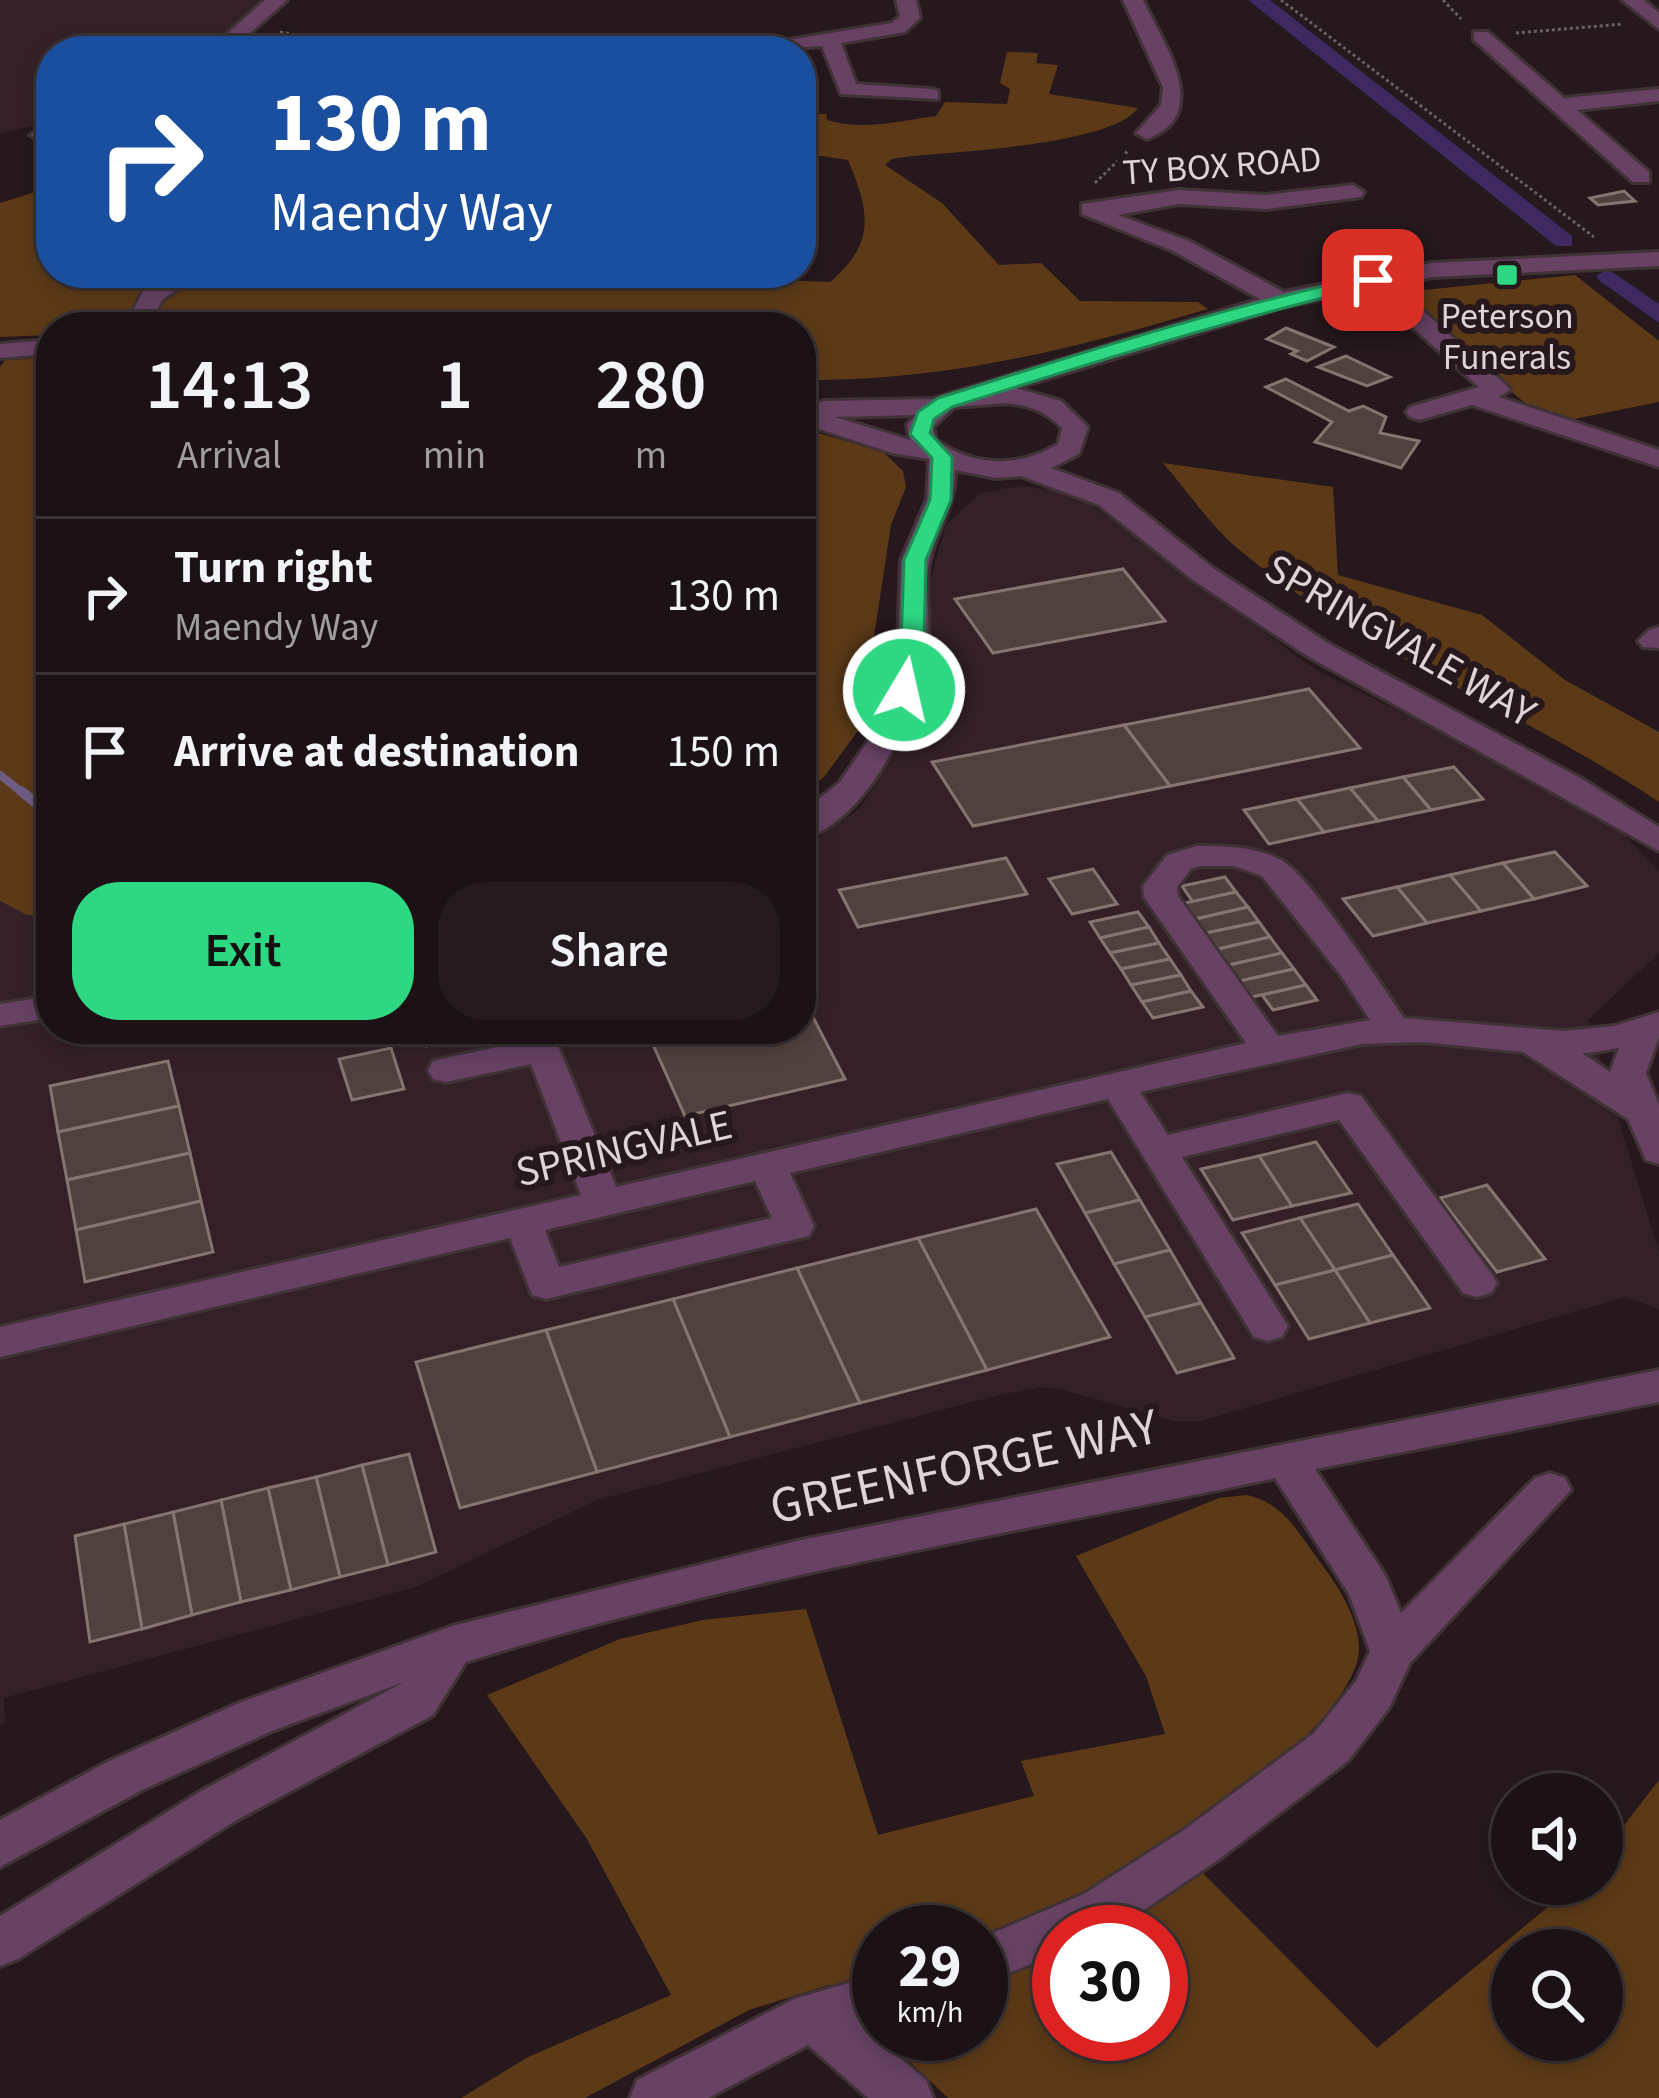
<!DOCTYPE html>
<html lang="en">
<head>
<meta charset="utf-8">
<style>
	body { margin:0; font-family:"Source Sans 3",sans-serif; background:#251b1e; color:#f1f3f6; height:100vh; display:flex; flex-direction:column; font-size:45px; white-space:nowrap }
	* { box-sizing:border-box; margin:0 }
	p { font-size:39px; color:#a09ea0 }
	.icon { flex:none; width:66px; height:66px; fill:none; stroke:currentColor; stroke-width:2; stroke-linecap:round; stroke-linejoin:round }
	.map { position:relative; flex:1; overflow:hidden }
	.drawer { position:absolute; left:36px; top:312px; width:780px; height:732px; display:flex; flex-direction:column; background:#1c1215; border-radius:48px; box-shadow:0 6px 18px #0003,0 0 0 3px #3a3234 }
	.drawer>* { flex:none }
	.guide { position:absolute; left:36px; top:36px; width:780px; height:252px; border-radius:48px; box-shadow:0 6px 18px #0003,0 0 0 3px #3a3234; background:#1a4fa0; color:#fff; overflow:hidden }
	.controls { position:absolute; left:1491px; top:1773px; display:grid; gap:24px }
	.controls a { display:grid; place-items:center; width:132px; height:132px; border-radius:50%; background:#1c1215; box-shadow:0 6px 18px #0003,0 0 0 3px #3a3234; font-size:60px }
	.speed { position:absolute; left:852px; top:1905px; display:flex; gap:24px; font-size:60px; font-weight:700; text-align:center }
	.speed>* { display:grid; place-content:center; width:156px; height:156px; border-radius:50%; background:#1c1215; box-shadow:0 6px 18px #0003,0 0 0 3px #3a3234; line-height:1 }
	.speed small { font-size:30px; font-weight:400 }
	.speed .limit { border:18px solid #d22; background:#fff; color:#111 }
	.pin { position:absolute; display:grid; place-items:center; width:102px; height:102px; color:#fff; margin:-51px; border-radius:24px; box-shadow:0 6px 18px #0006 }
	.me { position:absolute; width:132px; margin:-66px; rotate:9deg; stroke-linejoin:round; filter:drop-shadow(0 0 9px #0008) }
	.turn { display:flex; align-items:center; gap:42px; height:252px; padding:0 36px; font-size:54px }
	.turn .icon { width:156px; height:156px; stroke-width:2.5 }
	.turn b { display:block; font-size:84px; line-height:102px }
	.eta { display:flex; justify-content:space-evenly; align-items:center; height:204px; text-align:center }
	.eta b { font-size:72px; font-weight:600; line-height:84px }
	.button { display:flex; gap:24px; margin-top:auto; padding:24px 36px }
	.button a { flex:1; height:138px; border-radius:48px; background:#2ed883; color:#111; font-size:48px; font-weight:600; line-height:138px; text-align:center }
	.button a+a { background:#251b1e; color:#f1f3f6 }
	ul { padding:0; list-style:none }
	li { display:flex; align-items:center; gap:36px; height:156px; padding:0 36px; border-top:3px solid #3a3234 }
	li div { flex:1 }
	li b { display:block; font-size:45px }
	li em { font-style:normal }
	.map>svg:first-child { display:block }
	.built { fill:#342127 }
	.green { fill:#5c3a17; fill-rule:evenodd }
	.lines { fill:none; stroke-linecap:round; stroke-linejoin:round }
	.stream-far1 { stroke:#6f5c83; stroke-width:8 }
	.stream { stroke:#6f5c83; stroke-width:10 }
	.canal { fill:#3f2960; fill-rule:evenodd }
	.building { fill:#51413e; stroke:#867471; stroke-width:3 }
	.minor-casing { stroke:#403236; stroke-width:6 }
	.path { stroke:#6b5f62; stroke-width:3; stroke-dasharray:3 3; stroke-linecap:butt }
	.minor { fill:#674263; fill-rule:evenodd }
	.route { fill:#2ed883; stroke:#1e8c55; stroke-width:3 }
	.poi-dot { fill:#2ed883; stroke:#26181c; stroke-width:4.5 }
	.labels { text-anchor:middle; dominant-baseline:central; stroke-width:12; stroke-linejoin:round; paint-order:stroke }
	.far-street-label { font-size:36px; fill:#ded4d6; stroke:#26181c }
	.far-poi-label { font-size:36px; fill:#ded4d6; stroke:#26181c }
	.street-label { font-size:42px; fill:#ded4d6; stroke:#26181c }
	.near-street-label { font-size:51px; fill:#ded4d6; stroke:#26181c }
</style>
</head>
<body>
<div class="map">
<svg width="1659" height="2098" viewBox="0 0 1659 2098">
	<rect width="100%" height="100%" fill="#26181c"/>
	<g class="built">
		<path d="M0 0H265L200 51H51V121L0 134Z"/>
		<path d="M1021 486 1061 491 1087 501 1316 670 1518 770 1620 830 1659 871V953L1588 1020 1659 1252V1309L1625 1297 1201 1421H1173L1060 1389 1040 1387 999 1395 597 1500 416 1587 4 1698 5 1723 0 1726V901L27 915 51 916V1029H801V851L860 808 912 727 926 655 928 588 946 525 980 493Z"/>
	</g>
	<g class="green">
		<path d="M1007 52 1038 53 1036 63 1058 65 1049 94 1138 108C1114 144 956 152 911 156L892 159 885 165 942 203 999 265 1041 263 1080 301 1198 302 1208 309C1074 349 942 382 801 380V327H377L303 321 51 327V335L0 337V203L51 187V273H589L830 282C876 243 870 212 848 160L801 153V114H826L827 120C863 131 900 121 936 116L945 102 1007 104 1010 89 1000 83Z"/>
		<path d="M1575 275 1659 341V402L1559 422 1537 413 1394 293Z"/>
		<path d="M51 358V916L27 915 0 901V367L5 360Z"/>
		<path d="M801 428 883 452 903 471 906 487 891 525 860 728 824 777 801 795Z"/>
		<path d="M1163 463 1333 487 1338 575 1482 615 1565 680 1659 732V802C1525 712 1367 655 1242 552 1212 528 1188 492 1163 463Z"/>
		<path d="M1247 1495C1283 1503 1298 1532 1319 1561 1338 1585 1367 1630 1357 1662 1335 1730 1229 1800 1175 1845L1377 2048 1576 1884H1602V1854L1659 1780V2098H948L881 2034H981V1932H879V2032L828 1985 749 2010 585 2098H461L528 2057 671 1995 587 1839 487 1695 620 1639 703 1620 806 1609 878 1835 1034 1796 1021 1761 1165 1734 1146 1676 1076 1556 1219 1498ZM1059 1932H1161V2034H1059ZM1512 1950H1602V2040H1512Z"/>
	</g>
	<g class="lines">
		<path class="stream-far1" d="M0 775 24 794"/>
		<path class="stream" d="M21 791 51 815"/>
		<g class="canal">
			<path d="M1248 0H1270L1572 236V246H1556Z"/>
			<path d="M1608 269 1659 304V323L1600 281 1596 276Z"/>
		</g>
	</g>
	<g class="building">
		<path d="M1624 191 1635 201 1598 205 1590 198Z"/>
		<path d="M1286 328 1334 347 1307 361 1291 354 1297 351 1267 339Z"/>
		<path d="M1346 356 1390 377 1367 386 1318 367Z"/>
		<path d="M1286 379 1349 411 1363 406 1386 417 1380 433 1419 441 1401 468 1315 442 1332 422 1266 387Z"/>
		<path d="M1123 569 1165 621 993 653 955 599Z"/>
		<path d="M1309 689 1360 748 1170 786 1124 725Z"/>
		<path d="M1124 725 1170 786 973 826 932 762Z"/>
		<path d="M1454 767 1483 799 1431 810 1403 777Z"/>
		<path d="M1403 777 1431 810 1378 821 1350 788Z"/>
		<path d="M1350 788 1378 821 1324 832 1297 799Z"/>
		<path d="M1297 799 1324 832 1269 844 1244 810Z"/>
		<path d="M1555 852 1587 886 1534 899 1503 863Z"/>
		<path d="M1006 858 1027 894 858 927 839 890Z"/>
		<path d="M1503 863 1534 899 1481 911 1450 875Z"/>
		<path d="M1093 869 1117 904 1072 914 1049 879Z"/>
		<path d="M1450 875 1481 911 1427 923 1397 887Z"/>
		<path d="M1225 877 1236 892 1193 902 1182 886Z"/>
		<path d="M1397 887 1427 923 1373 936 1343 899Z"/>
		<path d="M1236 892 1248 907 1196 919 1185 903Z"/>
		<path d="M1248 907 1259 922 1206 933 1196 919Z"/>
		<path d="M1138 912 1149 927 1100 938 1090 922Z"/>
		<path d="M1259 922 1270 937 1218 949 1206 933Z"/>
		<path d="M1149 927 1159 943 1110 953 1100 938Z"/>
		<path d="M1270 937 1282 953 1229 965 1218 949Z"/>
		<path d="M1159 943 1170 959 1121 969 1110 953Z"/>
		<path d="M1282 953 1294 969 1240 981 1229 965Z"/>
		<path d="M1170 959 1181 975 1131 985 1121 969Z"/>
		<path d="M1294 969 1306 985 1252 997 1240 981Z"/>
		<path d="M1181 975 1191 991 1142 1002 1131 985Z"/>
		<path d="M1306 985 1317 1000 1273 1010 1262 995Z"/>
		<path d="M1191 991 1203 1007 1153 1018 1142 1002Z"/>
		<path d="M801 994 845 1079 685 1116 646 1029H801Z"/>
		<path d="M420 1029H504L426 1046Z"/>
		<path d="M391 1048 404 1089 352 1100 339 1059Z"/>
		<path d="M168 1061 179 1106 58 1132 50 1086Z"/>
		<path d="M179 1106 190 1153 67 1180 58 1132Z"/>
		<path d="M1316 1142 1351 1193 1292 1206 1259 1156Z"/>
		<path d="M1111 1152 1140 1200 1085 1213 1057 1164Z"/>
		<path d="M190 1153 201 1201 76 1230 67 1180Z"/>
		<path d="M1259 1156 1292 1206 1233 1220 1201 1169Z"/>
		<path d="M1487 1185 1545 1259 1497 1272 1440 1198Z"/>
		<path d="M1140 1200 1170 1250 1114 1264 1085 1213Z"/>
		<path d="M201 1201 213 1252 85 1282 76 1230Z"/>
		<path d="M1358 1204 1393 1255 1335 1270 1300 1218Z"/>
		<path d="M1036 1209 1110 1337 987 1370 918 1238Z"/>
		<path d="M1300 1218 1335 1270 1275 1285 1242 1233Z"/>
		<path d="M918 1238 987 1370 860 1403 797 1268Z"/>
		<path d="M1170 1250 1201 1303 1145 1317 1114 1264Z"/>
		<path d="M1393 1255 1430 1308 1370 1323 1335 1270Z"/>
		<path d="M797 1268 860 1403 730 1437 673 1299Z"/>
		<path d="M1335 1270 1370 1323 1309 1339 1275 1285Z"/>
		<path d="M673 1299 730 1437 597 1472 546 1330Z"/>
		<path d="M1201 1303 1234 1358 1177 1373 1145 1317Z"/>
		<path d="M546 1330 597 1472 460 1508 416 1362Z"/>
		<path d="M409 1454 436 1552 388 1565 362 1465Z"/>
		<path d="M362 1465 388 1565 340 1577 316 1477Z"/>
		<path d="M316 1477 340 1577 291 1590 268 1488Z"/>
		<path d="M268 1488 291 1590 241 1602 221 1500Z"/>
		<path d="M221 1500 241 1602 192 1615 173 1512Z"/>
		<path d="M173 1512 192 1615 142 1629 124 1524Z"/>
		<path d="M124 1524 142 1629 90 1642 75 1536Z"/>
	</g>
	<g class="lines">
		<defs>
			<g id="minor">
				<path d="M265 0H287L230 51H208Z"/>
				<path d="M896 0H916L920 18 905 32 841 43 856 84 931 89 938 91V99L841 94 822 46 747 51 757 45 892 23 900 16Z"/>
				<path d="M1123 0H1143C1162 42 1215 114 1147 139L1136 133 1161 105 1163 87Z"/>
				<path d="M1622 0H1644L1659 13V29Z"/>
				<path d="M1474 32H1488L1564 98 1659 89V101L1577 110 1649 172V182H1633L1474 40Z"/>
				<path d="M51 123V147L30 135Z"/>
				<path d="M1353 185 1364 192 1361 197 1266 209 1179 204 1118 215 1189 241 1284 292 1432 263 1659 252V266L1432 277 1394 285 1506 385 1510 390 1499 397 1659 450V467L1472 405 1419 420 1410 417 1406 412 1410 407 1479 387 1370 289 1286 306 1016 388 1061 401 1088 427 1079 454 1051 468 1119 493 1213 568 1331 645 1582 779 1659 827V851L1309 657 1193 580 1099 505 1021 476 996 478 955 470C955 508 938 525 930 559 923 586 931 616 928 643 920 708 870 822 801 839V813L840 782 875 731 898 644 901 561 927 499 929 459 892 453 801 423V406L810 409 823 401 933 399 1260 299 1173 251 1082 214V204L1179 190 1266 195ZM1006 403C1028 405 1046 411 1062 428L1058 444C1018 468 974 467 936 440L933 427 954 407ZM916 415 907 425 910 440 835 417Z"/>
				<path d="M172 273H201L162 300 149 327H125L143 291Z"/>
				<path d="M51 340V354L0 358V344Z"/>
				<path d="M1659 627V648L1643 647 1638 641 1649 630Z"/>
				<path d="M1197 846C1226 846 1254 846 1281 860 1308 874 1384 988 1404 1018L1563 1031 1614 1026 1659 1012V1037L1646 1073 1659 1105V1164L1646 1160 1628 1119 1523 1052 1423 1042 1362 1044 1140 1092 1168 1135 1348 1093 1361 1096 1491 1273 1497 1283 1491 1293 1477 1297 1463 1293 1339 1120 1182 1157 1288 1326 1282 1337 1268 1341 1254 1337 1108 1099 790 1173 814 1226 809 1236 546 1299 532 1295 510 1238 0 1357V1327L581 1195 531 1064 446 1082 433 1079 428 1070 433 1061 446 1058 543 1037 556 1041 616 1187 1246 1043 1144 897 1143 886 1167 855ZM1200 866H1234L1262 876 1342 977 1370 1020 1278 1036 1178 896 1177 887 1191 869ZM1619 1048 1610 1072 1582 1053H1588ZM755 1181 772 1218 559 1267 545 1230Z"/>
				<path d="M51 996V1018L0 1026V1004Z"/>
				<path d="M1659 1370V1402L1315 1469 1385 1575 1401 1613 1535 1478 1550 1473 1565 1478 1571 1490 1410 1663 1389 1708 1348 1761 1218 1860 1120 1926 1105 1932H1059V1952L981 1985V1938L1084 1894 1184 1830 1314 1733 1356 1681 1370 1651 1349 1594 1275 1478C1004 1535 730 1579 466 1662L433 1715 235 1821 18 1959 0 1966V1916L201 1791 404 1682 272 1731 142 1790 0 1867V1820L109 1761 239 1703 452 1626 801 1540Z"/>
				<path d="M879 1974V2022L862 2026 926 2080 933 2098H868L808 2045 708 2098H630L637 2080 794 1999Z"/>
			</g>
		</defs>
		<use href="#minor" class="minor-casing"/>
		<g class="path">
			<path d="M1281 0 1594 237"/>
			<path d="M1443 0 1461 19"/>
			<path d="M280 32 347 44"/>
			<path d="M1516 33 1623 24"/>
			<path d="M1095 183 1129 150"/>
		</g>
		<use href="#minor" class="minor"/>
	</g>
	<path class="route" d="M1373 275 1382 280 1380 284C1235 318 1094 362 952 407L934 419 930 433 952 457 951 500 926 560 924 644 915 690 904 697 896 695 892 690 901 644 904 560 930 500 932 458 910 434 918 412 938 398C1082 353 1226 306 1373 275Z"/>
	<rect class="poi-dot" x="1495" y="263" width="24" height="24" rx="6"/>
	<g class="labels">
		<g class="far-street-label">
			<text transform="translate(1222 166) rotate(-4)">TY BOX ROAD</text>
		</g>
		<g class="far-poi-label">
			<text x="1507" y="316">Peterson<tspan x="1507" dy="41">Funerals</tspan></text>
		</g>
		<g class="street-label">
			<text transform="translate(1400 641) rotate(30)">SPRINGVALE WAY</text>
			<text transform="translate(624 1149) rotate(-13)">SPRINGVALE</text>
		</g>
		<g class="near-street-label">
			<text transform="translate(964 1467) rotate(-12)">GREENFORGE WAY</text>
		</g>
	</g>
</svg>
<div class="controls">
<a><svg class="icon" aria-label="sound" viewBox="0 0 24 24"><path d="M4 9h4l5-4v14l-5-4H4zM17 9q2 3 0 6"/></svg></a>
<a><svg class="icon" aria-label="search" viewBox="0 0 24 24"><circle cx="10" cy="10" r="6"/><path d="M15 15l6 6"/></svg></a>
</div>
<div class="speed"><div>29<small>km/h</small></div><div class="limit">30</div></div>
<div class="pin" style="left:1373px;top:280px;background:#d93025"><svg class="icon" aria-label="arrive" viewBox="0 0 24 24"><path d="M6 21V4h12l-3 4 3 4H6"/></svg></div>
<svg class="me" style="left:904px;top:690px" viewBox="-20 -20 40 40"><circle r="17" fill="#2ed883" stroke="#fff" stroke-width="3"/><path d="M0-11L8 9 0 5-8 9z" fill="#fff"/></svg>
<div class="guide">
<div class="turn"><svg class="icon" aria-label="right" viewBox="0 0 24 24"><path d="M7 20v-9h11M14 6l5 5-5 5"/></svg><div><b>130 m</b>Maendy Way</div></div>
</div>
<section class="drawer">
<div class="eta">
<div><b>14:13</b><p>Arrival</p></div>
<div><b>1</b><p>min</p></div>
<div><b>280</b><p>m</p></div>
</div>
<ul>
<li><svg class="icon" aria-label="right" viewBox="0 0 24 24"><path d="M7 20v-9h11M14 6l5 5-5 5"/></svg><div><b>Turn right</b><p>Maendy Way</p></div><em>130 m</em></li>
<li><svg class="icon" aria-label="arrive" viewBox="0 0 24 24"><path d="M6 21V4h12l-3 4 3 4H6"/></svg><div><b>Arrive at destination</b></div><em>150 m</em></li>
</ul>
<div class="button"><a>Exit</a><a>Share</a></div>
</section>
</div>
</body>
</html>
